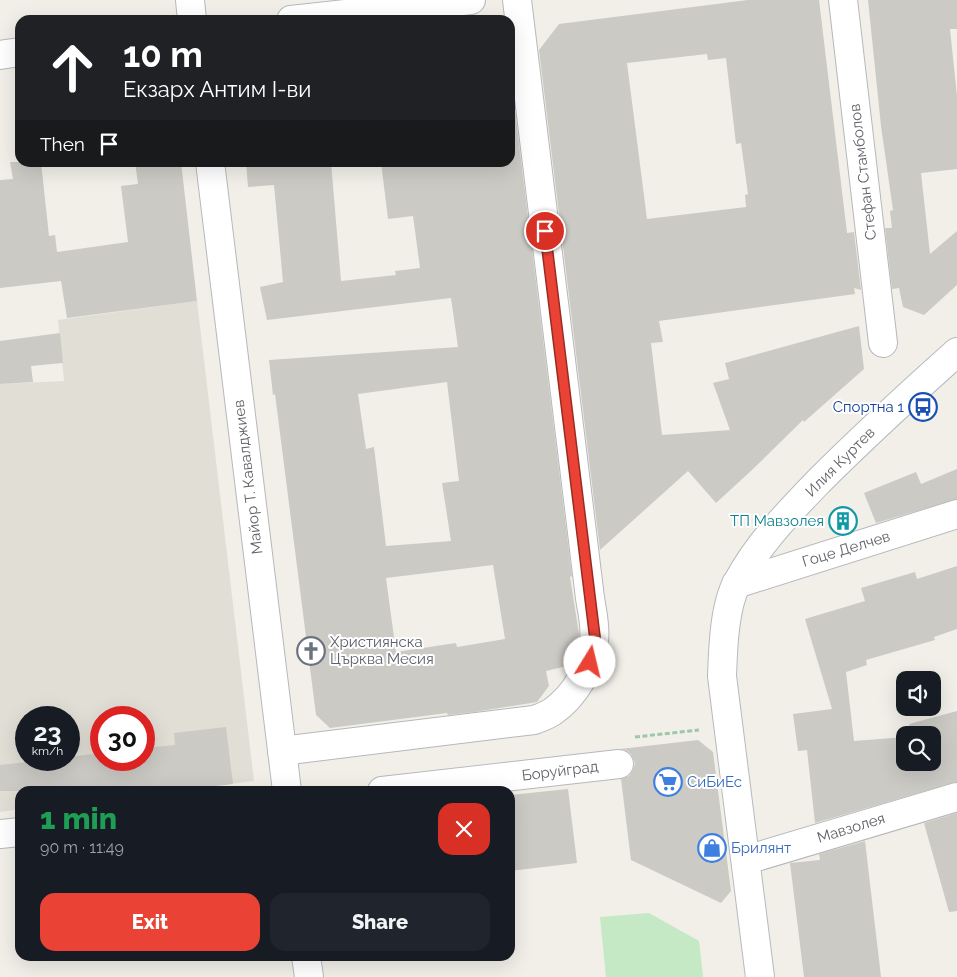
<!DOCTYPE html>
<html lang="en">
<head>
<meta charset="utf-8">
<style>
	body { margin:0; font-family:Raleway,sans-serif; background:#20242c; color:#f1f3f6; height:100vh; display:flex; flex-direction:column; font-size:19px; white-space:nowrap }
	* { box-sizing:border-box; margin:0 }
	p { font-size:16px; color:#9ea1a6 }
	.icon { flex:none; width:28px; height:28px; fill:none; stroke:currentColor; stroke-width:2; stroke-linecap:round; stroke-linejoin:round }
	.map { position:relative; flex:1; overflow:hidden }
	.panel { position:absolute; left:15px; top:786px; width:500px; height:175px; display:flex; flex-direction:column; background:#171b24; border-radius:15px; box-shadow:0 5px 20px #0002 }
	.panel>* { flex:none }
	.banner { position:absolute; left:15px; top:15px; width:500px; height:152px; border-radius:15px; box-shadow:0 5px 20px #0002; background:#202124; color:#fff; overflow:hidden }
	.controls { position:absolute; left:896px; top:671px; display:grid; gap:10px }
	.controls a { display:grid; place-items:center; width:45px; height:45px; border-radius:10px; background:#171b24; box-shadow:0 5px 20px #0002; font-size:25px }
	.speed { position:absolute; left:15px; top:706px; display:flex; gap:10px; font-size:25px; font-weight:700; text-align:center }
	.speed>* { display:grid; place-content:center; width:65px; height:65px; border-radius:50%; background:#171b24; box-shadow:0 5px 20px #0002; line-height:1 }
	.speed small { font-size:12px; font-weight:400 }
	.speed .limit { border:8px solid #d22; background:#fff; color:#111 }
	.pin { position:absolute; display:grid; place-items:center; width:42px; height:42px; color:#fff; margin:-21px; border:2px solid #fff; border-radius:50%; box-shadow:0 1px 5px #0007 }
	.me { position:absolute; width:55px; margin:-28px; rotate:9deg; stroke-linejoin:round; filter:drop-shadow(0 0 4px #0008) }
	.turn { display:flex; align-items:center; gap:18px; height:105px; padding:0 25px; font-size:22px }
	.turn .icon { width:65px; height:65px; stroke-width:2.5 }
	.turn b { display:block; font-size:35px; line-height:42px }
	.then { display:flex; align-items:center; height:48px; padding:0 25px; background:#0003; gap:10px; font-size:19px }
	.round { display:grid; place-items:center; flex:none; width:52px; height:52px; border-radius:15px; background:#20242c }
	.head { display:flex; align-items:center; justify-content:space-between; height:85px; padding:0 25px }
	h1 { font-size:30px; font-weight:800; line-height:38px; color:#1e9e55 }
	.button { display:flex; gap:10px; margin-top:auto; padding:10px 25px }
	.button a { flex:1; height:58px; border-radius:15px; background:#ea4335; color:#fff; font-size:20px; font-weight:800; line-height:58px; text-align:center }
	.button a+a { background:#20242c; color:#f1f3f6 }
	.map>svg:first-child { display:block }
	.education { fill:#e1ded6; fill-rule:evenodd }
	.green { fill:#c5e8c5 }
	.building { fill:#cccac5; fill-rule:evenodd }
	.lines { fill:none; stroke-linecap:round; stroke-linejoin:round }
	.street-casing { stroke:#b5b8bc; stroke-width:30 }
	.secondary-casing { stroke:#b6babf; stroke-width:30 }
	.path { stroke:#9cc7a9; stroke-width:3; stroke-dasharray:5 2.5; stroke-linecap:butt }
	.street { stroke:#fff; stroke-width:28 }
	.secondary { stroke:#fff; stroke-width:28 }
	.route-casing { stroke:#982c22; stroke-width:12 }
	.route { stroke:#ea4335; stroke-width:9 }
	.labels { text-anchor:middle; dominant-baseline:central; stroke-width:4; stroke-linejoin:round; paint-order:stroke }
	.street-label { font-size:15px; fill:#5f6368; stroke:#fff }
	.transit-label { font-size:15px; fill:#164399; stroke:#fff; text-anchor:end }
	.culture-label { font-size:15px; fill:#0d838f; stroke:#fff; text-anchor:end }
	.worship-label { font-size:15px; fill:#5b616d; stroke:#fff; text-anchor:start }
	.shop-label { font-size:15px; fill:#366cbe; stroke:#fff; text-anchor:start }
</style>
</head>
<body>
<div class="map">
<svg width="957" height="977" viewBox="0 0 957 977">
	<rect width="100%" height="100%" fill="#f1efe8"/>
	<path class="education" d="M197 301 254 781 172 791H20V809L0 812V384L64 381 58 320ZM26 718H69V760H26ZM101 718H144V760H101Z"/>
	<path class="green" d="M649 913 699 941 703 977H606L600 917Z"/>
	<g class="building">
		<path d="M748 0H819L847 233 854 232 861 290 854 288 855 294 659 321 663 342 651 343 662 435 730 430 713 383 729 379 725 363 859 326 864 369 804 422 803 420 752 470 716 503 688 471 600 550 539 50 559 24ZM707 54 708 60 726 58 736 144 741 143 748 194 745 195 746 207 647 219 627 63Z"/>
		<path d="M868 0H957V29H950L957 96V169L921 173 930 254 957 231V285L924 315 903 307 899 288 892 289 885 228H892L890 211 893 210 881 126Z"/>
		<path d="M512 86 572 576 570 577 579 634 575 656 571 665 546 671 549 686 537 702 475 712 448 715 447 713 330 728 316 715 275 394 273 395 269 360 458 347 451 298 267 320 260 287 283 282 274 185 248 187 246 162H331L341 281 396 275 395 271 420 268 413 216 388 219 381 162H510V88ZM447 382 459 481 442 483 451 541 386 546 374 447 366 449 358 394ZM493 565 505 639 457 647 456 643 396 652 386 578Z"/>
		<path d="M10 162H41L49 236 55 235 57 252 128 242 121 186 138 184 135 162H181L197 301 67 318 61 281 0 288V180L13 179Z"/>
		<path d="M60 333 63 363 31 366 33 382 0 384V341Z"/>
		<path d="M957 469V499L876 523 864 493 916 472 921 484Z"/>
		<path d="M957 566V629L934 637 935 640 866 660 867 665 846 672 854 741 905 737V762H932V735H912L909 724 957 711V782L815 823 807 750 798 751 793 714 832 709 805 619 865 601 861 588 915 572 917 579Z"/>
		<path d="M226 727 233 784 172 791H0V765L46 760H69V757L101 753V760H144V748L175 745 174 733Z"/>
		<path d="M698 740 713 752 731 891 721 903 631 860 621 779 629 776 633 770 635 763 631 754 626 750 620 749Z"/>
		<path d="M568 789 577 863 510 871V795Z"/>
		<path d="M957 813V911L949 912 924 823Z"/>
		<path d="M865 841 881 977H804L790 863 820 860 819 854Z"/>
	</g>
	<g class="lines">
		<defs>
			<g id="street">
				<path d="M190 0 192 20"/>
				<path d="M843 0 883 343"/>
				<path d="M291 20 471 0"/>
				<path d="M0 55 20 52"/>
				<path d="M210 162 287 791"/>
				<path d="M736 584 957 514"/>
				<path d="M282 751 534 720C540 718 547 715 552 712 575 696 592 667 594 640 596 627 592 611 590 598L517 0"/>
				<path d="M382 791 619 764"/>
				<path d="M0 834 20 832"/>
				<path d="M746 860 957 797"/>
				<path d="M306 956 309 977"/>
			</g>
			<path id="secondary" d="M760 977 722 676C723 650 724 607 737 583 757 545 788 513 818 482 863 437 910 394 957 352"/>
		</defs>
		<use href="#street" class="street-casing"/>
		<use href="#secondary" class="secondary-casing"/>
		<path class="path" d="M635 737 699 730"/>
		<use href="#street" class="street"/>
		<use href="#secondary" class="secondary"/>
	</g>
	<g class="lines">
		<defs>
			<path id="route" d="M545 231 595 638 590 662"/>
		</defs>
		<use href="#route" class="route-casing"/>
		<use href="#route" class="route"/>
	</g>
	<defs>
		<symbol id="bus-ring" viewBox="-11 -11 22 22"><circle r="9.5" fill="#fff" stroke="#1a4fb4" stroke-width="1.5"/><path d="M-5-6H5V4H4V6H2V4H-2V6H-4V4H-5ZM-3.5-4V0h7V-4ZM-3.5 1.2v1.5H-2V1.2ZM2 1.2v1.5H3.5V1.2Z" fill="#1a4fb4"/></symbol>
		<symbol id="building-ring" viewBox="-11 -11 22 22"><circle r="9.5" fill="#fff" stroke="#0f9aa8" stroke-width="1.5"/><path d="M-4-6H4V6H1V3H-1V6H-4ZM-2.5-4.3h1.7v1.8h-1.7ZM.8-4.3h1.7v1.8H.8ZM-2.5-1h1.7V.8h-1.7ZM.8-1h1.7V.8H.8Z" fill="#0f9aa8"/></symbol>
		<symbol id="church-ring" viewBox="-11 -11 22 22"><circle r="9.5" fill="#fff" stroke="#6b7280" stroke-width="1.5"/><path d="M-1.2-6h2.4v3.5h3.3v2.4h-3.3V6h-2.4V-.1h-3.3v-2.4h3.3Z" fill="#6b7280"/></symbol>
		<symbol id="supermarket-ring" viewBox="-11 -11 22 22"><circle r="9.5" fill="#fff" stroke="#3f7fe0" stroke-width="1.5"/><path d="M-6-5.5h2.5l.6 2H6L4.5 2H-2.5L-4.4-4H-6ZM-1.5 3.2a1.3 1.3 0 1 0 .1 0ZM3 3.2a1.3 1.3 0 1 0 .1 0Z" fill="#3f7fe0"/></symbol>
		<symbol id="shop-ring" viewBox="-11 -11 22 22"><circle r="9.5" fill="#fff" stroke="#3f7fe0" stroke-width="1.5"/><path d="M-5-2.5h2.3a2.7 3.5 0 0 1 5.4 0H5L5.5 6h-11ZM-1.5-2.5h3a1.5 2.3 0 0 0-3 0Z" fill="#3f7fe0"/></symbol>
	</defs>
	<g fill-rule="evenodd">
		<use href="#bus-ring" x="907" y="391" width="32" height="32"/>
		<use href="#building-ring" x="827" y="505" width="32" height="32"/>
		<use href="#church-ring" x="295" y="635" width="32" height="32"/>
		<use href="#supermarket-ring" x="652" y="766" width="32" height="32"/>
		<use href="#shop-ring" x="696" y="832" width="32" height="32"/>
	</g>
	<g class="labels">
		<g class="street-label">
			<text transform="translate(863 172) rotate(-97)">Стефан Стамболов</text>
			<text transform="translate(840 462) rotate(-45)">Илия Куртев</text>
			<text transform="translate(248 477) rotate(-97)">Майор Т. Кавалджиев</text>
			<text transform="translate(846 549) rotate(-17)">Гоце Делчев</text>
			<text transform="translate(560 771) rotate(-7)">Боруйград</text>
			<text transform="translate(851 828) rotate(-17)">Мавзолея</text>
		</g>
		<g class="transit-label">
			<text x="904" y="407">Спортна 1</text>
		</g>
		<g class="culture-label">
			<text x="824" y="521">ТП Мавзолея</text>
		</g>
		<g class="worship-label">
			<text x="330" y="642">Християнска<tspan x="330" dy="17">Църква Месия</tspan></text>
		</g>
		<g class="shop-label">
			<text x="687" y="782">СиБиЕс</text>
			<text x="731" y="848">Брилянт</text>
		</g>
	</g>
</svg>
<div class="controls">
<a><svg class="icon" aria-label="sound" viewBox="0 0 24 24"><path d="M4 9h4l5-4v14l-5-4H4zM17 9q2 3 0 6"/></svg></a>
<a><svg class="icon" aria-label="search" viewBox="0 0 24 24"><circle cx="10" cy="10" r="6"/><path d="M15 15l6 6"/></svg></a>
</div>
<div class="speed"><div>23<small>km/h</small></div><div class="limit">30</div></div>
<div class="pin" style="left:545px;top:231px;background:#d93025"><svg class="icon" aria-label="arrive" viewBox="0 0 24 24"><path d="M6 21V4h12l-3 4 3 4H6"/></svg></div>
<svg class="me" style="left:590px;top:662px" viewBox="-20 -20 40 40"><circle r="19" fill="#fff"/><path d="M0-13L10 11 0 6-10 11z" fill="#ea4335"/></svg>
<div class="banner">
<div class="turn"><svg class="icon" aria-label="ahead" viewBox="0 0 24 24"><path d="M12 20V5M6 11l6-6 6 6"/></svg><div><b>10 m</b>Екзарх Антим I-ви</div></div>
<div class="then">Then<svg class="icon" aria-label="arrive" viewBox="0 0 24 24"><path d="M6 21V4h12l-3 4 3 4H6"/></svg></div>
</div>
<section class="panel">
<div class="head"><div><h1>1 min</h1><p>90 m · 11:49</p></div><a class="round" style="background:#d93025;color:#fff"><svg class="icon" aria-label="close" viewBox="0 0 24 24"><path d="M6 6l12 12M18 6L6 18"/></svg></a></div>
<div class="button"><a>Exit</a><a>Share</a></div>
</section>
</div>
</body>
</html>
